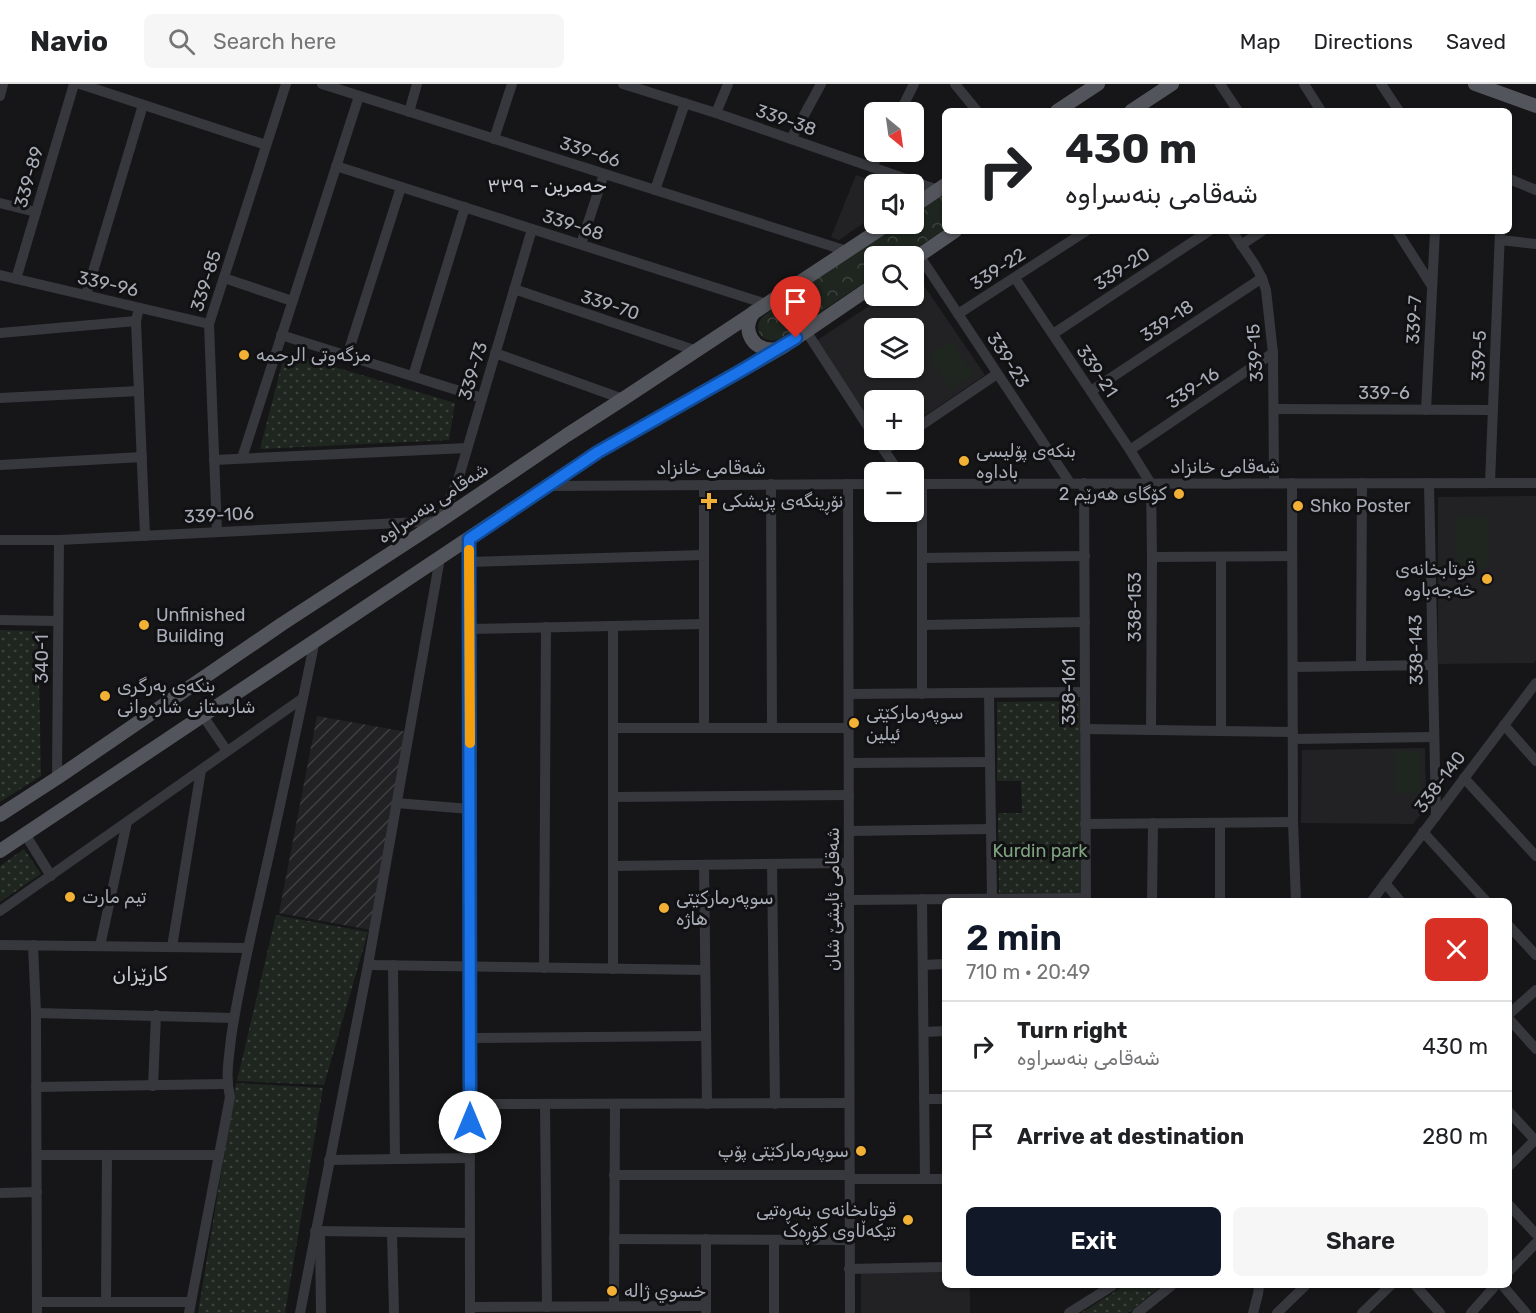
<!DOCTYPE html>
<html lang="en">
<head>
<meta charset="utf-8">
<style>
	body { margin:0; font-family:Rubik,Vazirmatn,sans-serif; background:#f6f6f6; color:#202124; height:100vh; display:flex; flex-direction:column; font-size:22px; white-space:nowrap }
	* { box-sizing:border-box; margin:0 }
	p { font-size:20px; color:#757577 }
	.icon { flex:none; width:33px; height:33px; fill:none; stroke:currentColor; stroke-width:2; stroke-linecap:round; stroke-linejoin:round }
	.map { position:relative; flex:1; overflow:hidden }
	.details { position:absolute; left:942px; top:814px; width:570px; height:390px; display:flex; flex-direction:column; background:#fff; border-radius:9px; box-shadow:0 2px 4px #0004 }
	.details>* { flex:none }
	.hud { position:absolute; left:942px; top:24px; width:570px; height:126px; border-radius:9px; box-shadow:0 2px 4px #0004; background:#fff; color:#202124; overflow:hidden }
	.needle { width:39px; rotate:151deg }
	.controls { position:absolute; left:864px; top:18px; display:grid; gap:12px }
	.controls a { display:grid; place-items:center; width:60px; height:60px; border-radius:9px; background:#fff; box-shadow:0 2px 4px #0004; font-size:30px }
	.pin { position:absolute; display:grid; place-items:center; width:51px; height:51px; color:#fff; margin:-62px -26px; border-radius:50% 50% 50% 0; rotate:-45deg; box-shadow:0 0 6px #0007 }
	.pin .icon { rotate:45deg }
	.me { position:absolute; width:66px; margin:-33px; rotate:0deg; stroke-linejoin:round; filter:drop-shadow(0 0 4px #0008) }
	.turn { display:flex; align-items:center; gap:21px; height:126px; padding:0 24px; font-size:27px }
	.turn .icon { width:78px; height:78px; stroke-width:2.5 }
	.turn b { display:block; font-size:42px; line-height:51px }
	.round { display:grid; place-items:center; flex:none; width:63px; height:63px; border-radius:9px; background:#f6f6f6 }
	.head { display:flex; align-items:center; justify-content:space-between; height:102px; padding:0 24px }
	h1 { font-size:36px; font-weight:600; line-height:45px; color:#111827 }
	.button { display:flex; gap:12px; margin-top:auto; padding:12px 24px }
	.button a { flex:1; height:69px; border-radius:9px; background:#111827; color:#fff; font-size:24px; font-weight:600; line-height:69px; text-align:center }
	.button a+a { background:#f6f6f6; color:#202124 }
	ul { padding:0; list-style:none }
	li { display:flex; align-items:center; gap:18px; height:90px; padding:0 24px; border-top:2px solid #e0e0e0 }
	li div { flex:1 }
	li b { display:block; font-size:22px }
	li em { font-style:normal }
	header { display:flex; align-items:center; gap:36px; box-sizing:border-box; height:84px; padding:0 30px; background:#fff; border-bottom:2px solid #e0e0e0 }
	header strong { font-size:28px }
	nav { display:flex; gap:33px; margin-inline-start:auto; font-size:21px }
	.search { width:420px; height:54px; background:#f6f6f6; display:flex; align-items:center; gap:15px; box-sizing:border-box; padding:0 21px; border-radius:9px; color:#757577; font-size:22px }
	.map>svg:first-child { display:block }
	.built { fill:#222225; fill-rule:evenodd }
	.industrial { fill:url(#industrial-furrows) }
	.green { fill:url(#green-dots) }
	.forest { fill:url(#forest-crowns) }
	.pitch { fill:#1e261f }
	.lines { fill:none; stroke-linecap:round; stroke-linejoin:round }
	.minor { stroke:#37383d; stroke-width:10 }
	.major { stroke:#53555c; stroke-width:14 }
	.route-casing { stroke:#114b97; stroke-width:15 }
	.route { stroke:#1a73e8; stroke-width:10 }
	.slow { stroke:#f59e0b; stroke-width:10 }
	.poi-dot { fill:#f2b134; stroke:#111113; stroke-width:2 }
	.labels { text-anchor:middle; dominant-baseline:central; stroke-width:6; stroke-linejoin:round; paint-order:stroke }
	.street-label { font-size:18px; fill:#a8adb8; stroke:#111113 }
	.poi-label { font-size:18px; fill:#a8adb8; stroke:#111113; text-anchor:start }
	.park-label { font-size:18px; fill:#7fa381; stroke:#111113 }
	.neighbourhood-label { font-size:20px; fill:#c9ccd4; stroke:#111113 }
</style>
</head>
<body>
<header>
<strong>Navio</strong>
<div class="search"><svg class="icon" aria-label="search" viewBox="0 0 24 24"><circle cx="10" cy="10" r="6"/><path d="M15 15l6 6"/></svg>Search here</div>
<nav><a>Map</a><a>Directions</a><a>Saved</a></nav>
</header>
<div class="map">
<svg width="1536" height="1229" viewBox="0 0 1536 1229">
	<defs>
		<pattern id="industrial-furrows" width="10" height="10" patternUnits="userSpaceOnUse" patternTransform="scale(1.5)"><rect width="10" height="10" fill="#222225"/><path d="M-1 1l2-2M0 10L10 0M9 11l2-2" fill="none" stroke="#3f3f43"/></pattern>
		<pattern id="green-dots" width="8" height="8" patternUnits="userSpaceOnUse" patternTransform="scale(1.5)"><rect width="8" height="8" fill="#1e261f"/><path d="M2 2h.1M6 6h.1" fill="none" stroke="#3c433d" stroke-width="1.8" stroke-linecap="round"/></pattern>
		<pattern id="forest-crowns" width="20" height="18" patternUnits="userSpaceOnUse" patternTransform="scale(1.5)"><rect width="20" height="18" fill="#1e261f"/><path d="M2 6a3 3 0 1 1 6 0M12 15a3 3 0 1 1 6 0" fill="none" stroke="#3c433d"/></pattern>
	</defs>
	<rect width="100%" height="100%" fill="#161618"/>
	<g class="built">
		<path d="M856 91 884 100H874V132L839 156 831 153Z"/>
		<path d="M916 190 985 291 914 339V316H874V348L816 257 884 212H914V191ZM874 244H914V284H874Z"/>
		<path d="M1536 412V576L1534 579 1438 580V413Z"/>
		<path d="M1425 664 1426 724 1413 740 1301 739 1302 666Z"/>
		<path d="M945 1188V1202H970V1229H861V1189Z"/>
	</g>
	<path class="industrial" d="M317 632 407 648 371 846 279 829Z"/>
	<g class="green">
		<path d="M285 268 455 319 449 356 260 365Z"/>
		<path d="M0 546 38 547 41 692 0 718Z"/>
		<path d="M1080 617 1081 809H999L998 729H1022L1021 697H997V618Z"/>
		<path d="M24 765 41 790 0 818V782Z"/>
		<path d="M276 831 368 848 324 1001 237 997Z"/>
		<path d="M236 999 323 1004 285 1229H198Z"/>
		<path d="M1124 1202H1161L1128 1229H1081Z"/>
	</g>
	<path class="forest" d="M945 105V145L904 172H874V192L780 255C763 261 752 247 762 233L786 216 806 199 894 140H914V126Z"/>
	<g class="pitch">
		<path d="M951 257 974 290 951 306 928 272Z"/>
		<rect x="1456" y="433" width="33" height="51"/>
		<rect x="1394" y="667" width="27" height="42"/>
	</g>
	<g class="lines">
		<g class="minor">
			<path d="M80 0 266 61"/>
			<path d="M322 0 847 167"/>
			<path d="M623 0 716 29 938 106"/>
			<path d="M955 0 977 27"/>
			<path d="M1220 0 1238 27"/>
			<path d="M1304 0 1321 27"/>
			<path d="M1381 0 1399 27"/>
			<path d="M0 12 3 0"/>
			<path d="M409 28 417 0"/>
			<path d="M900 28 914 0"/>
			<path d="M716 29 728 0"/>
			<path d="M494 55 512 0"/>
			<path d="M791 55 821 0"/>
			<path d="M336 82 766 220"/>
			<path d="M872 83 880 68"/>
			<path d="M1509 95 1536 106"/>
			<path d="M655 106 685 19"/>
			<path d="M0 119 36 128"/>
			<path d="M1232 147 1255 181 1262 194 1266 206 1273 269 1274 399"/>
			<path d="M1397 147 1432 202"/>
			<path d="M1500 156 1536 160"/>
			<path d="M581 160 604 90"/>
			<path d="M1241 161 1262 147"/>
			<path d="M919 171 1070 399"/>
			<path d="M0 191 209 240"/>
			<path d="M224 194 292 217"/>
			<path d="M1015 194 1130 366 1151 400 1152 473 1151 646"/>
			<path d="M16 195 74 0"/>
			<path d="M514 205 697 267"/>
			<path d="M86 211 143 21"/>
			<path d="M139 224 136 237 145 452"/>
			<path d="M958 230 1086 147"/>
			<path d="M806 247 874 352"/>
			<path d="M0 249 136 237"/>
			<path d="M1053 250 1209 147"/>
			<path d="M281 251 482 314"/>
			<path d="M495 269 623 315"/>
			<path d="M347 272 401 103"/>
			<path d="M413 292 465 123"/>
			<path d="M1091 307 1262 194"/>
			<path d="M0 314 139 307"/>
			<path d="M1274 325 1493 326"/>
			<path d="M1426 326 1435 147"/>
			<path d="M914 346 997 290"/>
			<path d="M877 356 899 388"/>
			<path d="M884 366 900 356"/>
			<path d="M1130 366 1273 269"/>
			<path d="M242 374 359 12"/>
			<path d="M214 376 467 364"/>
			<path d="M0 381 142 373"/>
			<path d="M1084 399 1086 818"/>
			<path d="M1292 399 1293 738 1296 818"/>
			<path d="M1429 399 1436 732"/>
			<path d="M1490 399 1500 147"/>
			<path d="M771 400 772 644"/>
			<path d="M848 400 850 1229"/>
			<path d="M914 400 1536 399"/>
			<path d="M704 401V644"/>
			<path d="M548 402 874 400"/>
			<path d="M217 448 209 240 286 0"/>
			<path d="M469 455 470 1229"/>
			<path d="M0 456H59L440 437 458 396 532 145"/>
			<path d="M1152 473 1292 472"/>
			<path d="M1221 473V647"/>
			<path d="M922 474 1085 472"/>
			<path d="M469 478 704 471"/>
			<path d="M0 536 58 537"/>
			<path d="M922 541 1085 538"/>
			<path d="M613 542V885"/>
			<path d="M469 545 704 540"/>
			<path d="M1361 582 1362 399"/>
			<path d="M1293 583 1433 581"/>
			<path d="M989 609 992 814"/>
			<path d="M849 610 1085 608"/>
			<path d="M922 610V400"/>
			<path d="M203 632 227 667"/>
			<path d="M1504 641 1536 677"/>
			<path d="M613 644H849"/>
			<path d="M1085 645 1293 648"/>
			<path d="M1293 655 1433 653"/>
			<path d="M849 679 990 678"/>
			<path d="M57 694 59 456"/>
			<path d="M1464 694 1536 772"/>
			<path d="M613 713 849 711"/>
			<path d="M396 719 470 725"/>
			<path d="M1085 740 1293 738"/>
			<path d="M849 747 991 745"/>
			<path d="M1423 748 1487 818"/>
			<path d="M25 750 51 792"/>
			<path d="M772 780 775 1020"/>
			<path d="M704 781 707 1020"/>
			<path d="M613 782 849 779"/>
			<path d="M1385 799 1401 818"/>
			<path d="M922 815 925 1095"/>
			<path d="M849 816 1086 814"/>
			<path d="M1152 818 1153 739"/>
			<path d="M1220 818V739"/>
			<path d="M1371 818 1536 599"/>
			<path d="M0 827 303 614"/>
			<path d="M1509 842 1536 871"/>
			<path d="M0 861 248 864"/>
			<path d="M33 861 36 929 37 1229"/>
			<path d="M100 862 127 738"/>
			<path d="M172 863 201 686"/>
			<path d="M368 881 705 886"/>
			<path d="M393 881 395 1075"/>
			<path d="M923 881 945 880"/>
			<path d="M544 884 546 543"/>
			<path d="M36 929 234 934"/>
			<path d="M1509 930 1536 906"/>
			<path d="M1509 935 1536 965"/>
			<path d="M924 948 945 947"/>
			<path d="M470 954 706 952"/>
			<path d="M153 1002 156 931"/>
			<path d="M36 1003 226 1000"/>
			<path d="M924 1015H945"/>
			<path d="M470 1020 849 1019"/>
			<path d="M545 1020 547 1223"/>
			<path d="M1509 1028 1536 1057"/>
			<path d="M37 1071H219"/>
			<path d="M329 1076 470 1074"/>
			<path d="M1509 1082 1536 1055"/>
			<path d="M614 1091H850"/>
			<path d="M850 1095H945"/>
			<path d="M0 1109 37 1108"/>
			<path d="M1509 1121 1536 1150"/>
			<path d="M315 1147 470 1149"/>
			<path d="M320 1147 321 1229"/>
			<path d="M392 1148 394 1229"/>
			<path d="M614 1155 850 1156"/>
			<path d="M706 1155V1227"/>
			<path d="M849 1185 945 1183"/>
			<path d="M1509 1187 1536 1159"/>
			<path d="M1416 1202 1440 1229"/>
			<path d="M1503 1202 1526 1229"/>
			<path d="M37 1218H191"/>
			<path d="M106 1218 107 1071"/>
			<path d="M614 1222 615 1020"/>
			<path d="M470 1223 706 1222"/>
			<path d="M189 1229 230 1013C225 993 229 974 231 954 237 913 246 873 255 833 276 741 296 649 315 556"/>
			<path d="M300 1229 368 881 440 474"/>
			<path d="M774 1229V1156"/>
			<path d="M1069 1229 1112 1202"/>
			<path d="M1137 1229 1171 1202"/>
			<path d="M1253 1229 1258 1210 1259 1202"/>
			<path d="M1277 1229 1305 1202"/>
			<path d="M1362 1229 1390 1202"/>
			<path d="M1471 1229 1495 1202"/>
		</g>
		<g class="major">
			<path d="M1475 0 1536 22"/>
			<path d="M1057 27 1098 0"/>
			<path d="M1131 27 1172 0"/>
			<path d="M914 122 945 101"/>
			<path d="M914 175 955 147"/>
			<path d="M754 228C740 247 754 269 778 265"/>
			<path d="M0 731 57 694 282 540 440 437 567 351 623 315 888 140"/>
			<path d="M0 767 598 368 783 263 874 201"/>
		</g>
	</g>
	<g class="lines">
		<defs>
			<path id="route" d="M470 1038 469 455 598 368 744 285 796 254"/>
		</defs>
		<use href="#route" class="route-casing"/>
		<use href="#route" class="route"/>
		<path class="slow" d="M469 466 470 659"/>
	</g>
	<g class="poi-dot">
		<circle cx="244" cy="271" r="6"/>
		<circle cx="964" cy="377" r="6"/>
		<circle cx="1179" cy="410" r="6"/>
		<path d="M706 408h6v6h6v6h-6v6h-6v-6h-6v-6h6z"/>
		<circle cx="1298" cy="422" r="6"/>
		<circle cx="1487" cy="495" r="6"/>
		<circle cx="144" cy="541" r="6"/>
		<circle cx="105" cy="612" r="6"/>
		<circle cx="854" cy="639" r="6"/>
		<circle cx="70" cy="813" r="6"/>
		<circle cx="664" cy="824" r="6"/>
		<circle cx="861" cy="1067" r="6"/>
		<circle cx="908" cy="1136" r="6"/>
		<circle cx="612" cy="1207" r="6"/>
	</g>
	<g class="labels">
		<g class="street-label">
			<text transform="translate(786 36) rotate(19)">339-38</text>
			<text transform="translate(590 68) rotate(18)">339-66</text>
			<text transform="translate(29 93) rotate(-74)">339-89</text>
			<text transform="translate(573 141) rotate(18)">339-68</text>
			<text transform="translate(998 185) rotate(-33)">339-22</text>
			<text transform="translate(1122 185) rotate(-33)">339-20</text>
			<text transform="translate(206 197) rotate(-72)">339-85</text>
			<text transform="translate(108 200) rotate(13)">339-96</text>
			<text transform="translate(610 221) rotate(18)">339-70</text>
			<text transform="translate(1414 236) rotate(-87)">339-7</text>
			<text transform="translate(1167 237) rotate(-34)">339-18</text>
			<text transform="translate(1255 269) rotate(-94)">339-15</text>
			<text transform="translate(1479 272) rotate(-88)">339-5</text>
			<text transform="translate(1008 276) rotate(57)">339-23</text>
			<text transform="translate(473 287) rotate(-73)">339-73</text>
			<text transform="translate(1097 287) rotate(56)">339-21</text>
			<text transform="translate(1193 304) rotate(-34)">339-16</text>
			<text x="1384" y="309">339-6</text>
			<text x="1225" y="383">شەقامی خانزاد</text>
			<text x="711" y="384">شەقامی خانزاد</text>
			<text transform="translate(433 419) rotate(-34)">شەقامی بنەسراوە</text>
			<text transform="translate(219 431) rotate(-3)">339-106</text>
			<text transform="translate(1135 523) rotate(-90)">338-153</text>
			<text transform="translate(1416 566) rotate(-91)">338-143</text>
			<text transform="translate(42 575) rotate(-90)">340-1</text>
			<text transform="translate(1069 608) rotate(-90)">338-161</text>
			<text transform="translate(1440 698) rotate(-53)">338-140</text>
			<text transform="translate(833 815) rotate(-90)">شەقامی ئایشێ شان</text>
		</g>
		<g class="poi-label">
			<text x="256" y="271">مزگەوتی الرحمە</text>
			<text x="976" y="367">بنکەی پۆلیسی<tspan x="976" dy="21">باداوە</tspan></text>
			<text x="1167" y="410" text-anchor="end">کۆگای هەرێم 2</text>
			<text x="722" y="417">نۆڕینگەی پزیشکی</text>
			<text x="1310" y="422">Shko Poster</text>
			<text x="1475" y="485" text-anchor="end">قوتابخانەی<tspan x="1475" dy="21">خەجەباوە</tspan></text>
			<text x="156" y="531">Unfinished<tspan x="156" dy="21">Building</tspan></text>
			<text x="117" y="602">بنكەی بەرگری<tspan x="117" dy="21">شارستانی شارەوانی</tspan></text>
			<text x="866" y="629">سوپەرمارکێتی<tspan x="866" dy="21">ئیلین</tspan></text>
			<text x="82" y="813">تيم مارت</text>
			<text x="676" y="814">سوپەرمارکێتی<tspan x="676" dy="21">هاژە</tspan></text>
			<text x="849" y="1067" text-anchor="end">سوپەرمارکێتی پۆپ</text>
			<text x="896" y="1126" text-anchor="end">قوتابخانەی بنەڕەتیی<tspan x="896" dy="21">تێکەڵاوی کۆڕەک</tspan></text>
			<text x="624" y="1207">خسوي ژاله</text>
		</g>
		<g class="park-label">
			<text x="1040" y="767">Kurdin park</text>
		</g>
		<g class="neighbourhood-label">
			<text x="547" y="101">حەمرین - ٣٣٩</text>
			<text x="140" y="890">کارێزان</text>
		</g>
	</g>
</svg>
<div class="controls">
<a><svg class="needle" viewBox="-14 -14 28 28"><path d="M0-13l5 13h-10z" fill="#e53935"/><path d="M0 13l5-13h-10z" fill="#757577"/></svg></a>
<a><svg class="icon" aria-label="sound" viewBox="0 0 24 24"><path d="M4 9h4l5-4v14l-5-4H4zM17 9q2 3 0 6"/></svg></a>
<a><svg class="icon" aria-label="search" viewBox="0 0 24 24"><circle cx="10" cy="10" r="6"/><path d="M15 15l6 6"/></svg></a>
<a><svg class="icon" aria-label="layers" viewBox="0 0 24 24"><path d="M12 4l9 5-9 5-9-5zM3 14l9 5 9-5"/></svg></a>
<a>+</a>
<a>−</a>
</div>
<div class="pin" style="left:796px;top:254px;background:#d93025"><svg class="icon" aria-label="arrive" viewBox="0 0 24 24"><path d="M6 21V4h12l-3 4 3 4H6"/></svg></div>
<svg class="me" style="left:470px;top:1038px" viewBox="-20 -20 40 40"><circle r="19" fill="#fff"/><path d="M0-13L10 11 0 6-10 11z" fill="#1a73e8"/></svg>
<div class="hud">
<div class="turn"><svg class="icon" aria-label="right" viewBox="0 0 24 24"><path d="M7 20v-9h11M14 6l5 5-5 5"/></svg><div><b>430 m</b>شەقامی بنەسراوە</div></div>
</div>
<section class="details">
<div class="head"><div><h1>2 min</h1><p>710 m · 20:49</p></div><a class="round" style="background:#d93025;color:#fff"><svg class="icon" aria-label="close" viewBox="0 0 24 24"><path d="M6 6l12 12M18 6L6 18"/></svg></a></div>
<ul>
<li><svg class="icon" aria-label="right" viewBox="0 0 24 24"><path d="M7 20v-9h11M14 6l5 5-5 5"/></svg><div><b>Turn right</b><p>شەقامی بنەسراوە</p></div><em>430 m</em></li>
<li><svg class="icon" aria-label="arrive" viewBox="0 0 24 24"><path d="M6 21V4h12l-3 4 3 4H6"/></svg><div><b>Arrive at destination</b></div><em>280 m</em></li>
</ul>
<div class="button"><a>Exit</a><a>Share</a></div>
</section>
</div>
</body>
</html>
